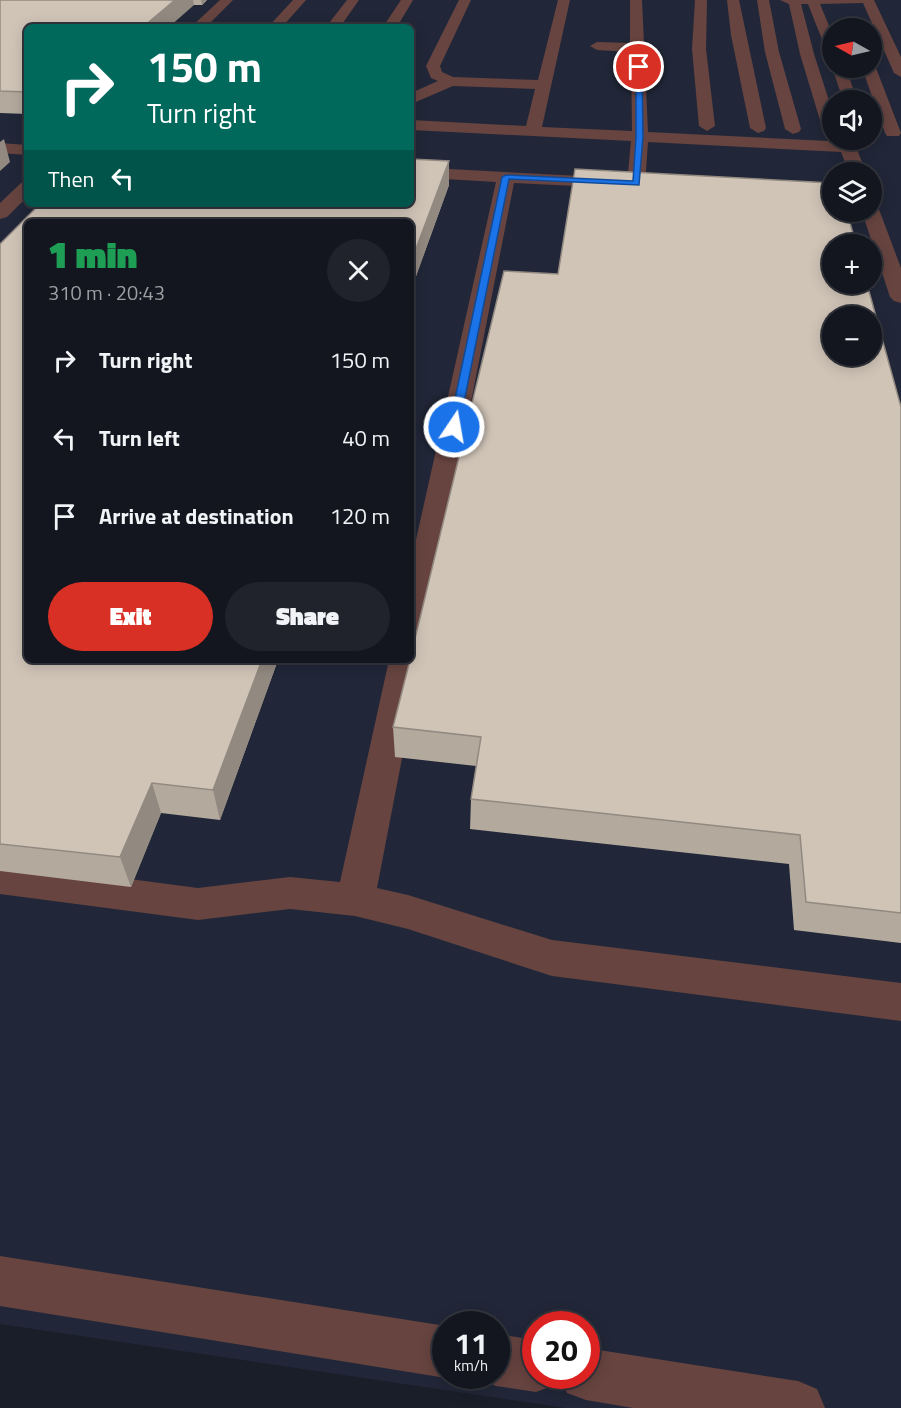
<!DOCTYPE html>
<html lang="en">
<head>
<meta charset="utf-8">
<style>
	body { margin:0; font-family:"Titillium Web",sans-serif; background:#21232c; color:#f1f3f6; height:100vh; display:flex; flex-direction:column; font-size:22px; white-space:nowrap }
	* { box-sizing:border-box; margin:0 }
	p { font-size:20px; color:#9d9fa4 }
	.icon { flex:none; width:33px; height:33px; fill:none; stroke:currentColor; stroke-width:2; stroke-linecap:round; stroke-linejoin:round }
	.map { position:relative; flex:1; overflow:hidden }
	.side { position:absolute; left:24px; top:219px; width:390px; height:444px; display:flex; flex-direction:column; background:#14161f; border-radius:9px; box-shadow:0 3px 15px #0003,0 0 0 2px #33353d }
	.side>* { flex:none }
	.hud { position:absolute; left:24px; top:24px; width:390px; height:183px; border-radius:9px; box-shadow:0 3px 15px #0003,0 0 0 2px #33353d; background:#00695c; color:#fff; overflow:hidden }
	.needle { width:39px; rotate:278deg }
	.tools { position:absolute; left:822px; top:18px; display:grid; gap:12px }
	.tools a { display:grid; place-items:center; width:60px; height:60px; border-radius:50%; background:#14161f; box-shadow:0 3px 15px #0003,0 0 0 2px #33353d; font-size:30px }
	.speed { position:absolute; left:432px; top:1311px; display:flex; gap:12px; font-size:30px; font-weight:700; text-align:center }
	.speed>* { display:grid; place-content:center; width:78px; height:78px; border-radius:50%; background:#14161f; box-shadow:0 3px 15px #0003,0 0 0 2px #33353d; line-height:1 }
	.speed small { font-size:15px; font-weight:400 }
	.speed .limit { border:9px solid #d22; background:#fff; color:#111 }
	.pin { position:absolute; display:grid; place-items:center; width:51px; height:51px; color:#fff; margin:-26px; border:3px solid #fff; border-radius:50%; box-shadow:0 2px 6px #0007 }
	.me { position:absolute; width:66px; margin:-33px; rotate:12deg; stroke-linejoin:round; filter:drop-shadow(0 0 4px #0008) }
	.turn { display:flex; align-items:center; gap:21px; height:126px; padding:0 24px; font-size:27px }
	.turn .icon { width:78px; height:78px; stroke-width:2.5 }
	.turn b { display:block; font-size:42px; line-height:51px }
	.then { display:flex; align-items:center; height:57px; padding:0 24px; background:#0003; gap:12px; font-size:22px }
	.round { display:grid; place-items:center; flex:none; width:63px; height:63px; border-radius:32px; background:#21232c }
	.summary { display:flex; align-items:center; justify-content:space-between; height:102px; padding:0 24px }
	h1 { font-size:36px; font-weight:800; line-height:45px; color:#1e9e55 }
	.action { display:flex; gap:12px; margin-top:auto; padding:12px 24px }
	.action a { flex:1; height:69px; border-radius:36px; background:#d93025; color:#fff; font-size:24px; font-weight:800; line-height:69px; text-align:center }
	.action a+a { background:#21232c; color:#f1f3f6 }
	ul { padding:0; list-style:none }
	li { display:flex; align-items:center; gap:18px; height:78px; padding:0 24px }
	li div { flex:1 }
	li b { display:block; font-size:22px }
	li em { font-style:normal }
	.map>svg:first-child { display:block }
	.built { fill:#212738; fill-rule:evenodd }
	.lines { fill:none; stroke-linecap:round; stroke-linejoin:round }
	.minor { fill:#674440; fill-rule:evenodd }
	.wall { fill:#b3a99d }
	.shaded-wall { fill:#928980 }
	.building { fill:#d0c4b7; stroke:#928980; stroke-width:1.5; fill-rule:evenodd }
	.route { fill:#1a73e8; stroke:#114b97; stroke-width:1.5 }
</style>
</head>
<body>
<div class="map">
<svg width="901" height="1408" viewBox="0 0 901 1408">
	<rect width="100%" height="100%" fill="#1a1e29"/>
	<path class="built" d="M0 0H901V1408H566L0 1324ZM27 27H411V204H27ZM832 28H872V68H832ZM832 100H872V140H832ZM832 172H872V212H832ZM27 222H411V660H27ZM832 244H872V284H832ZM832 316H872V356H832ZM446 1324H496V1376H446ZM536 1324H586V1376H536Z"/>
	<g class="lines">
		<g class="minor">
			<path d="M220 0H233L206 27H191Z"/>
			<path d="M293 0H306L282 27H268Z"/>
			<path d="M347 0H359L340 27H326Z"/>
			<path d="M401 0H413L397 27H383Z"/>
			<path d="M459 0H471L440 66 442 72 453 77 538 80 558 0H570L542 127 632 131 631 52 597 50 590 46 597 42 630 43V0H642L648 132 848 142 856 147 866 172H849L841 152 648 142 645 184 642 188H630L627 184 631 141 411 130V120L526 126 535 89 453 86 411 104V93L438 81 431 78 426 66Z"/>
			<path d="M695 0H707L706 49 715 126 707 131 699 126 692 49Z"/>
			<path d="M727 0H739L766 128 764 131 758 133 750 128 731 35Z"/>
			<path d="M757 0H769L779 52 801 129 799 132 793 134 785 129 765 52Z"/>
			<path d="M780 0H874L901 57V77L894 73 863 3 820 4 832 33V53L827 52 808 4H801L814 54 832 110V134L825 133 823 130 800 54 789 4Z"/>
			<path d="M872 64 876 68 901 133 899 136H887L885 133 862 68H872Z"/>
			<path d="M832 67 846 68 857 100H843Z"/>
			<path d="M0 143 27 145V155L0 153Z"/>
			<path d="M411 167 618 178 624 179 627 183 624 187 618 188 514 183 426 631 422 638 411 641V562L496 182 411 177Z"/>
			<path d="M27 182V197L7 217 0 219V203L21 183Z"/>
			<path d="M872 207 878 208 880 212 901 268V303L894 301 890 297 862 212H872Z"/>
			<path d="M411 651 416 652 421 660 377 888 408 895 552 940 901 983V1021L552 976 408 929 355 916 290 909 198 920 0 894V862L198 888 290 877 340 882 389 660H411Z"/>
			<path d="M0 1256 446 1326V1376H452L446 1378 0 1306Z"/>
			<path d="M496 1334 536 1340V1376H558L555 1385 536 1392 496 1386 478 1378 476 1376H496Z"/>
			<path d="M586 1348 798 1381 817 1389 825 1408H633L586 1400 567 1393 560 1376H586Z"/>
		</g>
	</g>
	<g class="wall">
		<path d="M0 0H207L202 5H194L27 27V114L0 113Z"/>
		<path d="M449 161V185L411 290V222L278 660 220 820 161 813 131 887 0 871V244Z"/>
		<path d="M901 407V943L794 930 789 864 470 829 471 799 476 766 395 757 393 727Z"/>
	</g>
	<g class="shaded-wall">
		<path d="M175 0H193L194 5 169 27H143Z"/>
		<path d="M201 0H207L202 5Z"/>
		<path d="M4 139 10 162 0 171V142Z"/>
		<path d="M449 161V185L411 290V262Z"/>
		<path d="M262 660H278L220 820 213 790Z"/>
		<path d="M152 783 161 813 131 887 120 857Z"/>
	</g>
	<g class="building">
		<path d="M0 0H175L143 27H27V92L0 91Z"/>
		<path d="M411 159 449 161 411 262V222H27V660H262L213 790 152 783 120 857 0 844V244L40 204H411Z"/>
		<path d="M575 169 832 183V212H847L856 244H832V284H867L901 407V913L806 902 800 835 471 799 481 737 393 727 410 660H411V655L504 271 558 274ZM832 316H872V356H832Z"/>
	</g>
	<path class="route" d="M639 65 642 67 643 137 639 185 509 179 459 427 450 429 449 427 502 177 506 175 633 181 636 137V67Z"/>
</svg>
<div class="tools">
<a><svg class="needle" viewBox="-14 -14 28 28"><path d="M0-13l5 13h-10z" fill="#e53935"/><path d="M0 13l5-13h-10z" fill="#9d9fa4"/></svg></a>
<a><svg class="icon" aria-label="sound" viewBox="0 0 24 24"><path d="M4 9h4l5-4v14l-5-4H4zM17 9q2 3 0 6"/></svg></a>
<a><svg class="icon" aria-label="layers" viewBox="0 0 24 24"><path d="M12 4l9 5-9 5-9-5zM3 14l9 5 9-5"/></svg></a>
<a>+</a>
<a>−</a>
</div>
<div class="speed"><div>11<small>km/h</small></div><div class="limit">20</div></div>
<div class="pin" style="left:639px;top:67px;background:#d93025"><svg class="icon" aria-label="arrive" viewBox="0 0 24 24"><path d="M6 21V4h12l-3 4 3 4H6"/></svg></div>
<svg class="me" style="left:454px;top:427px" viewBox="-20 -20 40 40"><circle r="17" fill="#1a73e8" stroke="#fff" stroke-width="3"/><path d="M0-11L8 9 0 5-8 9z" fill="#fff"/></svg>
<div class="hud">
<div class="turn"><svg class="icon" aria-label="right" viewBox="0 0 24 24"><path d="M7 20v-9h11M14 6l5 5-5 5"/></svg><div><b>150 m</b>Turn right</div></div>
<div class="then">Then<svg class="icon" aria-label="left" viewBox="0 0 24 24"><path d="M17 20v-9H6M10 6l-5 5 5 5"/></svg></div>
</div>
<section class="side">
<div class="summary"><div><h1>1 min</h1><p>310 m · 20:43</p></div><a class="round"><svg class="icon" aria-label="close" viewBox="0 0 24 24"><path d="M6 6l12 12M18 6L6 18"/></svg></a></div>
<ul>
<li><svg class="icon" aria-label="right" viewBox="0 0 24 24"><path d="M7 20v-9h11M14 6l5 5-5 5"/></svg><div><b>Turn right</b></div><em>150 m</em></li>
<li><svg class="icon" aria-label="left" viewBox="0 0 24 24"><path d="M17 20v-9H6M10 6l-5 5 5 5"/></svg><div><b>Turn left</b></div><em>40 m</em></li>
<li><svg class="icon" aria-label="arrive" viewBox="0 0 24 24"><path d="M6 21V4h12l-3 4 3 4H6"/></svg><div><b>Arrive at destination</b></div><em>120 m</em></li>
</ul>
<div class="action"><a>Exit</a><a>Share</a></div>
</section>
</div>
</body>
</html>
